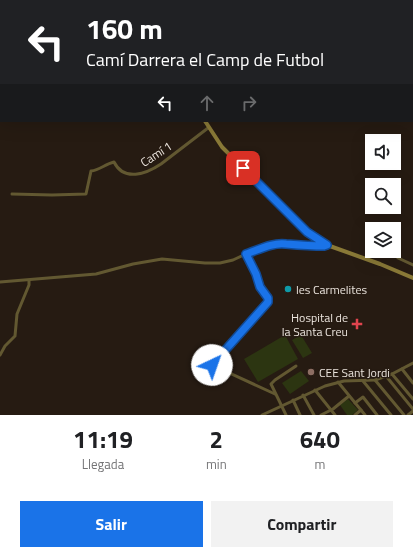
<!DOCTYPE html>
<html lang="es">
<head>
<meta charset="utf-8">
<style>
	body { margin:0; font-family:"Titillium Web",sans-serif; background:#f2f2f2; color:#202124; height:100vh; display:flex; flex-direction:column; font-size:15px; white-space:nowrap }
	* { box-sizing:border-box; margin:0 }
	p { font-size:13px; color:#757577 }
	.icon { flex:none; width:22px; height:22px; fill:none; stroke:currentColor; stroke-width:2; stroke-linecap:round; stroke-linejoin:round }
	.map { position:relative; height:415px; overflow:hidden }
	.panel { display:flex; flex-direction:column; background:#fff; flex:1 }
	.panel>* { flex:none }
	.banner { position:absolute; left:0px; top:0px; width:413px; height:122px; box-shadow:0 4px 16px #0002; background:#202124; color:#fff; overflow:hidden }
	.controls { position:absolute; left:365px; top:134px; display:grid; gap:8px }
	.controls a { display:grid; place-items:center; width:36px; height:36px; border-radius:0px; background:#fff; box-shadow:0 4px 16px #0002; font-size:20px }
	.pin { position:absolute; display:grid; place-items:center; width:34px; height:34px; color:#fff; margin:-17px; border-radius:8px; box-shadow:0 2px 6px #0006 }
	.me { position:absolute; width:44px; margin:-22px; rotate:42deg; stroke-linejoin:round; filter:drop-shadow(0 0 3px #0008) }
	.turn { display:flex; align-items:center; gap:14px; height:84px; padding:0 20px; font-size:18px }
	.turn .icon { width:52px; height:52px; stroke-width:2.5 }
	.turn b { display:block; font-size:28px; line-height:34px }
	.lanes { display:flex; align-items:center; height:38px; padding:0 20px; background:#0003; justify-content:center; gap:20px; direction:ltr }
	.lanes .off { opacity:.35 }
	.eta { display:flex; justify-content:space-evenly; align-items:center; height:68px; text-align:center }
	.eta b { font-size:24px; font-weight:700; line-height:28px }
	.action { display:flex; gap:8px; margin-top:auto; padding:8px 20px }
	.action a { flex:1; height:46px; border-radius:0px; background:#1a73e8; color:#fff; font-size:16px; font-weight:700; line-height:46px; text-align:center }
	.action a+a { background:#f2f2f2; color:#202124 }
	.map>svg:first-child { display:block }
	.green { fill:#2c3511 }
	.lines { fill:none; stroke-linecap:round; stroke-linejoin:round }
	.minor { stroke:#625831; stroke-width:3 }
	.secondary { stroke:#897937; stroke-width:4 }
	.primary { stroke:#a79239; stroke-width:4.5 }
	.route-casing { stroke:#114b97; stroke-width:10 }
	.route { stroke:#1a73e8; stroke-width:7 }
	.culture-dot { fill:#0f9aa8; stroke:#261b12; stroke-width:1.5 }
	.health-dot { fill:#e0444e; stroke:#261b12; stroke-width:1.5 }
	.education-dot { fill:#8d6e63; stroke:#261b12; stroke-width:1.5 }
	.labels { text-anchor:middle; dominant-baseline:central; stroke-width:3; stroke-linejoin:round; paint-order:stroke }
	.street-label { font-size:12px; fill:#ebe4dd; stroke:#261b12 }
	.poi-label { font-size:12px; fill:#ebe4dd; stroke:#261b12; text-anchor:start }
</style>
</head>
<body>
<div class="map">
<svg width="413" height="415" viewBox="0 0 413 415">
	<rect width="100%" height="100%" fill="#261b12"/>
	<g class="green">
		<path d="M285 335 298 359 258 382 244 359Z"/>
		<path d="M301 335 312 353 303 358 292 340Z"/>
		<path d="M301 371 309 381 290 394 282 383Z"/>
		<path d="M348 399 358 410 352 415H347L340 405Z"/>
	</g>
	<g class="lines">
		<g class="minor">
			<path d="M12 194 52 195 86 194 91 171C100 170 105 164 114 162 124 182 146 174 161 164L208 128"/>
			<path d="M246 254 256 274 260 287 268 298V302L212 365 275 394"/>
			<path d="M398 258 413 265"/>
			<path d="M0 282 96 274 133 264 162 259 205 263H220L233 260 246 254 267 247 285 243 299 246H324L327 245"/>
			<path d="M0 355 5 346 15 336 17 314 29 285V281"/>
			<path d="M402 369 413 383"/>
			<path d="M392 374 413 399"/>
			<path d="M386 376 413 409"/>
			<path d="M375 380 404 415"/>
			<path d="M363 381 391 415"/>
			<path d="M338 382 365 415"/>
			<path d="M315 390 335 415"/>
			<path d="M303 395 314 415"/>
			<path d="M293 400 300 415"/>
			<path d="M355 403 363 397 377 415"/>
			<path d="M262 415 325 386 344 381 375 380 392 374 413 363"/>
			<path d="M286 415 271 384 275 380 296 366"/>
			<path d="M321 415 333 409 349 396"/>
			<path d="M355 415 361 410"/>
			<path d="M408 415 413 411"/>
		</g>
		<g class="secondary">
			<path d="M130 0 131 1"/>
			<path d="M205 121 222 147 307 232 327 245 380 264 413 278"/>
		</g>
		<g class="primary">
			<path d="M327 0 328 1"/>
			<path d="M412 98 413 100"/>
		</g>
	</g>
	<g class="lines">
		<defs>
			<path id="route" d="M212 365 268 302V298L260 287 256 274 246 254C258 250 273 242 286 244 298 245 311 246 324 246L327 245 307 232 243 168"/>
		</defs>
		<use href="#route" class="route-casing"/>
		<use href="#route" class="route"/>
	</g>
	<circle class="culture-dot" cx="288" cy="289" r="4"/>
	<path class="health-dot" d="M355 318h4v4h4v4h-4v4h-4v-4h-4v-4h4z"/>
	<circle class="education-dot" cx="311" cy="372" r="4"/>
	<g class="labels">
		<g class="street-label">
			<text transform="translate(156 154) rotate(-33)">Camí 1</text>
		</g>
		<g class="poi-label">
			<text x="296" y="289">les Carmelites</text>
			<text x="348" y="317" text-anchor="end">Hospital de<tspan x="348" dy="14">la Santa Creu</tspan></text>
			<text x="319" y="372">CEE Sant Jordi</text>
		</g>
	</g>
</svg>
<div class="controls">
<a><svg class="icon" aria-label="sound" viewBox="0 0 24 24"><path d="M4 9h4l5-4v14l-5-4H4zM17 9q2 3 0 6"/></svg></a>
<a><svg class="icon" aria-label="search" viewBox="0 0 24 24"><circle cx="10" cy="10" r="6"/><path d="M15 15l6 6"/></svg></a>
<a><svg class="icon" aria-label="layers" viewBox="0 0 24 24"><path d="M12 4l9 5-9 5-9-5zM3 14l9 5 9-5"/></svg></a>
</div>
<div class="pin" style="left:243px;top:168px;background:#d93025"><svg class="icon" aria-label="arrive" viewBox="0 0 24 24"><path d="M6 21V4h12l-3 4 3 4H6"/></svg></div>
<svg class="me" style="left:212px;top:365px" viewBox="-20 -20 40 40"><circle r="19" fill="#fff"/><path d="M0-13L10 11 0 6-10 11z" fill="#1a73e8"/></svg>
<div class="banner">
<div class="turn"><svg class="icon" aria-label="left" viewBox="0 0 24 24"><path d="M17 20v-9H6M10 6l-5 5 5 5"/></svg><div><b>160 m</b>Camí Darrera el Camp de Futbol</div></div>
<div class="lanes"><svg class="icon" aria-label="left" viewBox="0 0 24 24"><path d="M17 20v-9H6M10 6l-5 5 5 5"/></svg><svg class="icon off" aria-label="ahead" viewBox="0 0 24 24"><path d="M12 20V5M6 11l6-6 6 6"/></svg><svg class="icon off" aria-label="right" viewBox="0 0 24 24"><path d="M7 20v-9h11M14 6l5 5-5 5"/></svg></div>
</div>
</div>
<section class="panel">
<div class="eta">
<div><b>11:19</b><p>Llegada</p></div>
<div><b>2</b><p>min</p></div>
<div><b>640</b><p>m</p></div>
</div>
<div class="action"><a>Salir</a><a>Compartir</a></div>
</section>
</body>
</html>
